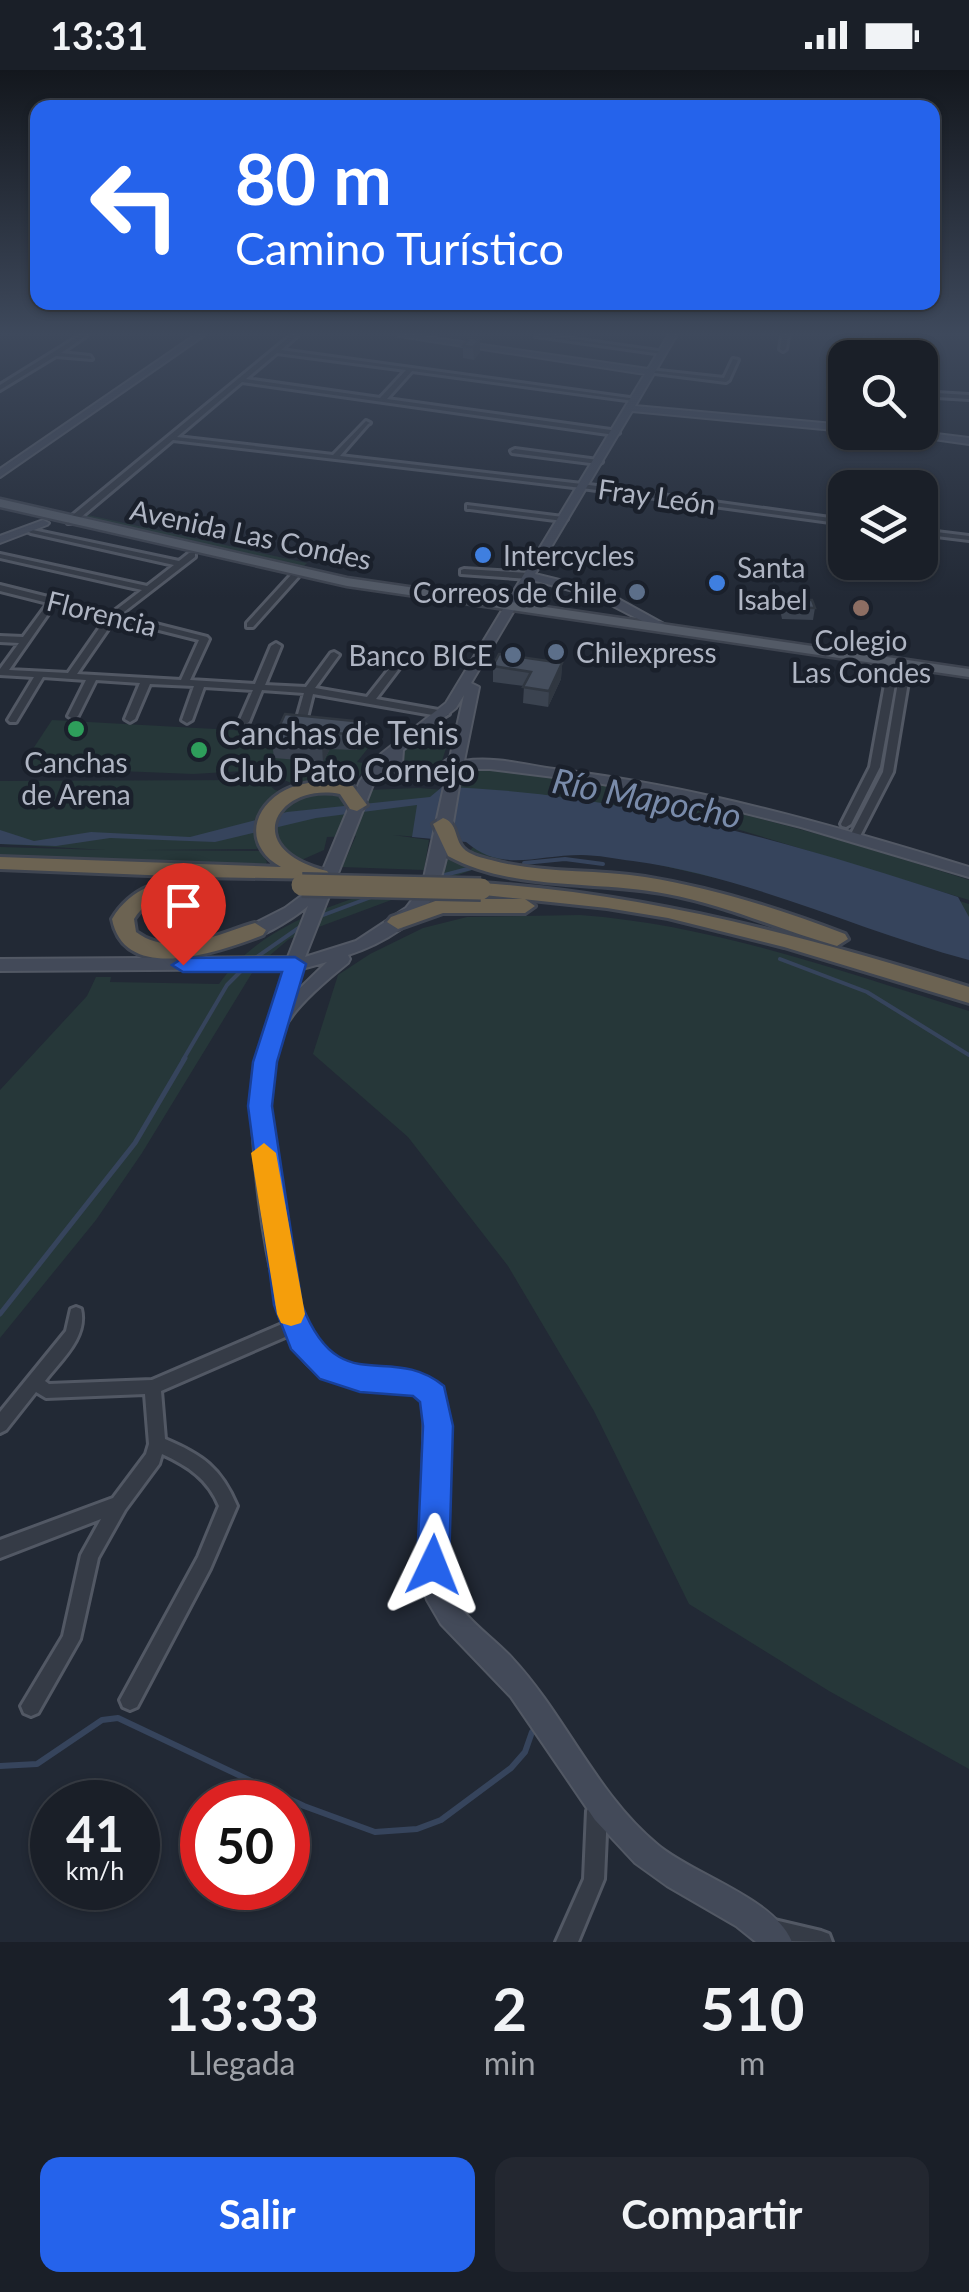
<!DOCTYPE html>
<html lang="es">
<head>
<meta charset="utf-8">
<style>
	body { margin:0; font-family:Lato,sans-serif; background:#232730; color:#f1f3f6; height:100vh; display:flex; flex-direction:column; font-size:38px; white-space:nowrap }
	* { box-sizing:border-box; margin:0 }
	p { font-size:32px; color:#9fa2a8 }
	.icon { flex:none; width:55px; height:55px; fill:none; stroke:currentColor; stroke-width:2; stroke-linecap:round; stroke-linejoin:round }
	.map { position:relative; height:1872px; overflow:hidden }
	.drawer { display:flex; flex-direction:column; background:#1a1f28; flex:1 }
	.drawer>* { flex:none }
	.hud { position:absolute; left:30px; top:30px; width:910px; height:210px; border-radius:20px; box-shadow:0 2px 8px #0004,0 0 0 2px #383d45; background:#2563eb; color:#fff; overflow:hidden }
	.buttons { position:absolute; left:828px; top:270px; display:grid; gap:20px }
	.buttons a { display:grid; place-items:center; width:110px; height:110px; border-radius:20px; background:#1a1f28; box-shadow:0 2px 8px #0004,0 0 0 2px #383d45; font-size:50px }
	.speed { position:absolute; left:30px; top:1710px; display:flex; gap:20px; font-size:50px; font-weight:700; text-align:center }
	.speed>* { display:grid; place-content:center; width:130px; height:130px; border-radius:50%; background:#1a1f28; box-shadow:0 2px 8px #0004,0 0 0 2px #383d45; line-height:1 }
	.speed small { font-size:25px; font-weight:400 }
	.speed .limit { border:15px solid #d22; background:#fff; color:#111 }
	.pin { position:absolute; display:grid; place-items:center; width:85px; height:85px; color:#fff; margin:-102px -42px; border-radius:50% 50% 50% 0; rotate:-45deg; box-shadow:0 0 10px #0007 }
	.pin .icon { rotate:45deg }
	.me { position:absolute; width:110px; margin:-55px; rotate:2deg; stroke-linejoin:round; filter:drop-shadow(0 0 8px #0008) }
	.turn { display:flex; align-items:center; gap:35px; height:210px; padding:0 40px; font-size:45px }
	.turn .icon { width:130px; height:130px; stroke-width:2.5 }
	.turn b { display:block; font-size:70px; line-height:85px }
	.eta { display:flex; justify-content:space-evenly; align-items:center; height:170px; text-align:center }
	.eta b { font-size:60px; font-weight:700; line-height:70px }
	.button { display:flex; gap:20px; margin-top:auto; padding:20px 40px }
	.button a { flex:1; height:115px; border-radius:20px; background:#2563eb; color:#fff; font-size:40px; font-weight:700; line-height:115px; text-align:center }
	.button a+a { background:#232730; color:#f1f3f6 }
	.status { display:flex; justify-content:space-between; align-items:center; height:70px; padding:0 50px; background:#1a1f28; direction:ltr }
	.status svg { height:28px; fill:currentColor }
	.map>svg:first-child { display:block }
	.green { fill:#263739 }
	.water { fill:#36445c }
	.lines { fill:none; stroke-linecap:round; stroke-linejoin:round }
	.stream-far2 { stroke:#36445c; stroke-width:4 }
	.stream-far1 { stroke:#36445c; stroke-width:5 }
	.stream { stroke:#36445c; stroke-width:6 }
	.street-casing { stroke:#525864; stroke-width:6 }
	.secondary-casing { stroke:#525864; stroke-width:4 }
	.primary-casing { stroke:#3e4450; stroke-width:5 }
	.highway-casing { stroke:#3f4551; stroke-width:6 }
	.street { fill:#353b46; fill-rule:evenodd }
	.secondary { fill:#434a59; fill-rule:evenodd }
	.primary { fill:#535a66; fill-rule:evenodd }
	.highway { fill:#6c6352; fill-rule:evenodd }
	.highway-bridge-casing { stroke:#3f4551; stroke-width:26; stroke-linecap:butt }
	.highway-bridge { stroke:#6c6352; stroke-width:21 }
	.wall { fill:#3b4350 }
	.shaded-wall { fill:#303741 }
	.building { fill:#454e5d; stroke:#303741; stroke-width:2.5 }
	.route { fill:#2563eb; stroke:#184099; stroke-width:2.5 }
	.slow { fill:#f59e0b }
	.shop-dot { fill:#3f7fe0; stroke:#1a202b; stroke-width:4 }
	.service-dot { fill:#5c6f8a; stroke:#1a202b; stroke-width:4 }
	.education-dot { fill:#8d6e63; stroke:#1a202b; stroke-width:4 }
	.leisure-dot { fill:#2e9e5b; stroke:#1a202b; stroke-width:4 }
	.labels { text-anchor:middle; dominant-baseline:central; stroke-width:9; stroke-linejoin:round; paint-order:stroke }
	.far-street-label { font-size:28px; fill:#afb5c3; stroke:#1a202b }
	.far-poi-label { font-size:28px; fill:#afb5c3; stroke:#1a202b; text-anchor:start }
	.poi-label { font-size:32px; fill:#afb5c3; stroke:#1a202b; text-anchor:start }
	.water-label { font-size:35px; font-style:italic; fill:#798baa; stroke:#1a202b }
</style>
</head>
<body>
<div class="status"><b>13:31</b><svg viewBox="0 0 49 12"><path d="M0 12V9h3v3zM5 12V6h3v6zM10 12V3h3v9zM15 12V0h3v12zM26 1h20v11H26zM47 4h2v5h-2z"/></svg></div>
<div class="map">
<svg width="969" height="1872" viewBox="0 0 969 1872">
	<rect width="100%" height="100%" fill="#222935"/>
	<g class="green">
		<path d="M88 445 307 493 302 498 80 451Z"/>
		<path d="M52 650 376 668 357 692 369 694 355 711 291 713 262 700 193 704 21 697Z"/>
		<path d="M435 666 448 672 440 697 421 703 403 698 399 688C408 676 420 666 435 666Z"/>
		<path d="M463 698C638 711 802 756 969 810V830L740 760 671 744 457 718 458 702Z"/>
		<path d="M264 710 275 720 289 723 418 718 459 721 918 818 969 834V887L771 821 625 787 573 782 507 787 316 858 289 869 255 898 142 1083 96 1150 0 1268V1020L87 926 96 907H111L110 912 219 914C268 844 358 830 434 801L445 795 448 783 467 784 474 776 471 771 393 765 429 770 424 800 342 797 356 766 327 767 324 780 297 792 276 773 256 779 143 780 260 781 267 792 264 798 0 786V777L106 780 0 774V711Z"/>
		<path d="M580 845C714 855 841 901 969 941V1699L829 1621 689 1534 594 1341 508 1196 408 1067 313 984 338 905 370 884 423 858 467 847Z"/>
	</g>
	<path class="water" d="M442 717C619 722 791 772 958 827L969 847V890C857 860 750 807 633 791 616 789 598 785 581 785 536 785 502 803 466 772L412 767 417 735 316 748 215 772 110 768 56 776 0 774V760L34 771 91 762 190 767 287 742 430 727Z"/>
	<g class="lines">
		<g class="stream-far2">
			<path d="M524 793 565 789 603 794"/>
			<path d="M441 806 475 797"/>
			<path d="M318 847 374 826"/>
			<path d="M780 889 867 922 969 985"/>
			<path d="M251 891 300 857"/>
			<path d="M183 990 227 915 244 898"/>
		</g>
		<path class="stream-far1" d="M0 1244 135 1073 185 988"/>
		<path class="stream" d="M0 1696 37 1694 102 1650 118 1648 304 1736 375 1762 417 1759 441 1750 511 1698 525 1682 532 1662"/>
		<defs>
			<g id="street">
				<path d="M79 266H86L61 283 90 286 92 289 56 286 0 320V315Z"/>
				<path d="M290 266H297L281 280 637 329 634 331 412 301 387 329 618 361 619 363 615 365 242 312 177 367 333 385 366 351 370 353 368 354 340 386 582 414 845 450V454L582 418 173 370 74 453H68V449ZM277 283 406 300 380 328 246 309Z"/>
				<path d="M536 266H552L665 282 662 284Z"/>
				<path d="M782 266H788L786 279 783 281 780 279Z"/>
				<path d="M866 266H872L871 277 866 276Z"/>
				<path d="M733 289 738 290 729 310 726 312 647 302 650 300 724 308Z"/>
				<path d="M832 315 845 316V320L830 318 829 317Z"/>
				<path d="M920 322 969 325V329L920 326Z"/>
				<path d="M515 379 598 390 602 392 598 394 512 383 511 381Z"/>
				<path d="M467 435 563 447 567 449 563 451 470 439H467Z"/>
				<path d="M28 459 179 491 189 483H195V487L120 545 207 567 209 569 190 610 255 614 271 576 276 573 281 576 265 615 306 617 331 583 334 582 339 585 315 618 367 627 393 594 396 593 401 596 376 629 444 641 449 644 444 647 313 624 307 648 302 651 297 648 304 623 262 620 249 652 244 655 239 652 253 620 204 617 192 650 187 653 182 650 194 616 150 614 135 649 130 652 125 649 140 613 96 610 78 646 73 649 68 646 86 610 43 607 16 652H10L8 650 34 607 0 605V599L19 573 0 572V566L23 567 48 533 0 521V515L112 543 142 520 0 488V484L147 516 174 495 31 463 27 461ZM55 534 107 547 68 603 9 600ZM115 549 199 570 181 610 77 604Z"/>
				<path d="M920 460 969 466V470L920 464Z"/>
				<path d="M464 499 529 503 533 506 529 509 461 504V500Z"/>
				<path d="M291 505 298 507 253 557H247V553Z"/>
				<path d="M893 595 898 598 880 697 851 754 846 757 842 756 841 754 870 697 888 598Z"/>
				<path d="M905 597 910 600 893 702 860 766 855 769 851 768 850 766 883 702 900 600Z"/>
				<path d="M76 1237 81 1239C88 1267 61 1290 45 1311L49 1314 152 1310 289 1251 294 1249 299 1251 302 1256 299 1261 161 1321 165 1369C203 1385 221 1398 237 1436L210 1499 137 1637 130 1640 123 1637 120 1630 198 1487 219 1436C208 1409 188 1396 162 1384L159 1394 125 1440 98 1488 80 1569 38 1643 31 1646 24 1643 21 1636 63 1566 81 1485 101 1449 0 1488V1470L113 1428 146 1384 149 1374 145 1324 46 1328 36 1322 6 1360 0 1363V1342L66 1261 71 1239Z"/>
				<path d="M597 1731 604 1734 607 1741 604 1809 578 1872H556L584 1809 587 1741 590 1734Z"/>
				<path d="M770 1849 821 1861 829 1864 832 1872 770 1871 763 1867 759 1860 763 1853Z"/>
			</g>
			<g id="secondary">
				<path d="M194 266H203L0 407V399Z"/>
				<path d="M399 266H420L648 299 668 266H676L635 336 845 355V361L632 341 535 504 604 521 673 559 663 562 596 527 532 510 471 613 479 617 464 691C493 686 525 695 554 699 696 716 833 755 969 797V807L801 757 697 731 586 711 490 699H465L462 701C455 735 450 784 438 816 427 849 380 875 348 885L350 889 348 893C328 909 295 936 285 958 271 987 269 1024 271 1056 273 1101 292 1256 325 1283 352 1306 396 1295 428 1307L446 1330V1507C454 1544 488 1562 512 1588 566 1646 596 1724 658 1775 694 1805 774 1828 792 1872H756L736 1856 667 1816 635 1793 595 1750 511 1627 441 1554 427 1530 420 1507 424 1334 414 1323C380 1319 339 1320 311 1298 267 1265 245 1056 254 1002 260 968 275 932 285 899L0 901V889L288 887 308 836C293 849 253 874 234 872L232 868 234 864 285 838 317 814 360 711 381 684 446 633 645 304ZM464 625 450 688C434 699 420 706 402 694L403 680 456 638ZM388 694C402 714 426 712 447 703L422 817 406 838 356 871 305 887 374 712ZM327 892 295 923 302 899Z"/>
				<path d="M884 362H920L969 368V374Z"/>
				<path d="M43 450 49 453 47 455 0 473V466Z"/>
			</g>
			<path id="primary" d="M0 429 347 508 969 599V607L347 516 0 437Z"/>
			<g id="highway">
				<path d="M326 710 353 716 367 735 357 741 350 739 340 724C277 712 238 779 327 801L330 805 327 809 199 807 208 813 205 818C177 824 151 822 134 849L136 862C173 889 216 864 255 853L266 860 263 865C221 881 125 916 112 849 132 816 161 810 197 807L0 799V787L281 797C248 779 248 744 280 723 294 714 310 713 326 710Z"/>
				<path d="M443 748C458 753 454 768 463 778 469 785 483 788 491 790 541 804 594 799 645 807 713 818 780 839 845 864L848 869 837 876C780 860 726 835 667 824 596 810 514 822 448 786L433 754Z"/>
				<path d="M481 813C650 824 808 867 969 917V933L784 877 668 848 607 838 474 824 471 819 474 814Z"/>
				<path d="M441 829H525L535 836 525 843H443L398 859 387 852 391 847Z"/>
			</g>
		</defs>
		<use href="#street" class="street-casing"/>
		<use href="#secondary" class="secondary-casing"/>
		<use href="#primary" class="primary-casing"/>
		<use href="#highway" class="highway-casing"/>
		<use href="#street" class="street"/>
		<use href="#secondary" class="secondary"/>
		<use href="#primary" class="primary"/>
		<use href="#highway" class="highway"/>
		<defs>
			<path id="highway-bridge" d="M302 815 481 819"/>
		</defs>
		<use href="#highway-bridge" class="highway-bridge-casing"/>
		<use href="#highway-bridge" class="highway-bridge"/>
	</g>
	<g class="wall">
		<path d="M470 268 480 282 474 290 463 288V276Z"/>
		<path d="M782 529 815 538 813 550 782 549 780 540Z"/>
		<path d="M562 593 561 609 548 637 523 633 524 616 493 612V596Z"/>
		<path d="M364 652 373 675 354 680 330 679 323 692 274 688 272 672Z"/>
		<path d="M220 831 223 844 220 853 167 852 165 840Z"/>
	</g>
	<g class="shaded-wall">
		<path d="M480 270V282L474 290 473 277Z"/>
		<path d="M562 593 561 609 548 637 549 621Z"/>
		<path d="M372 659 373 675 354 680 353 664Z"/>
		<path d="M329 663 330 679 323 692 322 675Z"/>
		<path d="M220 831 223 844 220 853 218 841Z"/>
	</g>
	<g class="building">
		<path d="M470 268 480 270 473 277 463 276Z"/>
		<path d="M782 529 812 530 815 538 784 537Z"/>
		<path d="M499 584 562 593 549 621 523 617 531 602 493 596Z"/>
		<path d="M285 644 364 652 372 659 353 664 329 663 322 675 272 672Z"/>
		<path d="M168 830 220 831 218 841 165 840Z"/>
	</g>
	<linearGradient id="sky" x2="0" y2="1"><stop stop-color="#13171d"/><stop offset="0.5" stop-color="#3e495c"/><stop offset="1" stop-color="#3e495c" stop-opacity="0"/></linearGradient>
	<rect width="969" height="528" fill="url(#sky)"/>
	<path class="route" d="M295 887 306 894 277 992 272 1036 302 1235C340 1332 389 1271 444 1316L453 1356 449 1495 444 1507 433 1511 421 1507 417 1495 423 1356 420 1332 413 1326 360 1322 320 1309 291 1279 274 1235 248 1036 253 992 282 902H183L172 895 183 888Z"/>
	<path class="slow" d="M264 1073 276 1083 305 1244 301 1253 291 1256 281 1253 277 1244 251 1083Z"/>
	<g class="shop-dot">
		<circle cx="483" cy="485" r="10"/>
		<circle cx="717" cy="513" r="10"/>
	</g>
	<g class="service-dot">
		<circle cx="637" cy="522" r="10"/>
		<circle cx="556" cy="582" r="10"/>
		<circle cx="513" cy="585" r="10"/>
	</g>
	<circle class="education-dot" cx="861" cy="538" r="10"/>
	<g class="leisure-dot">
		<circle cx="76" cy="659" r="10"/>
		<circle cx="199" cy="680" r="10"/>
	</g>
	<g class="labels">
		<g class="far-street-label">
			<text transform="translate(657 426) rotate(8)">Fray León</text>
			<text transform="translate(251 464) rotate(12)">Avenida Las Condes</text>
			<text transform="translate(102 543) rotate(14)">Florencia</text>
		</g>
		<g class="far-poi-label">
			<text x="503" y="485">Intercycles</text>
			<text x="737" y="497">Santa<tspan x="737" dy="32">Isabel</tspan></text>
			<text x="617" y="522" text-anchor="end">Correos de Chile</text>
			<text x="861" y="570" text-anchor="middle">Colegio<tspan x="861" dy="32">Las Condes</tspan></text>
			<text x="576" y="582">Chilexpress</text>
			<text x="493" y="585" text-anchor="end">Banco BICE</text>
			<text x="76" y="692" text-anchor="middle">Canchas<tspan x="76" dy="32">de Arena</tspan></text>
		</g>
		<g class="poi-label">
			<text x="219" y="662">Canchas de Tenis<tspan x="219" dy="37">Club Pato Cornejo</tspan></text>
		</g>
		<g class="water-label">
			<text transform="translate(647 727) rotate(11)">Río Mapocho</text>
		</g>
	</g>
</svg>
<div class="buttons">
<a><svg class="icon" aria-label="search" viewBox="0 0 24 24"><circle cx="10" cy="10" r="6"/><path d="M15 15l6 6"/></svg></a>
<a><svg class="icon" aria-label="layers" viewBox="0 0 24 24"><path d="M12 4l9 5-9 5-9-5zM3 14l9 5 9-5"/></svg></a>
</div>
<div class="speed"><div>41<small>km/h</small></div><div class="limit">50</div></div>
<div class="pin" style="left:183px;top:895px;background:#d93025"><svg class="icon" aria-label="arrive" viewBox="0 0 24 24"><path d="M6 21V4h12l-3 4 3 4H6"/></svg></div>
<svg class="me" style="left:433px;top:1495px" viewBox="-20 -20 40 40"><path d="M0-17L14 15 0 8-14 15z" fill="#2563eb" stroke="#fff" stroke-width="4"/></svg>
<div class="hud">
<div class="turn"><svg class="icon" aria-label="left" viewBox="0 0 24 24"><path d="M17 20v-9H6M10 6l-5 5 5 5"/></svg><div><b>80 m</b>Camino Turístico</div></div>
</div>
</div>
<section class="drawer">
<div class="eta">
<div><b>13:33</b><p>Llegada</p></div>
<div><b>2</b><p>min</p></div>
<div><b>510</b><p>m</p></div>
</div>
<div class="button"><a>Salir</a><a>Compartir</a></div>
</section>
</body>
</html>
